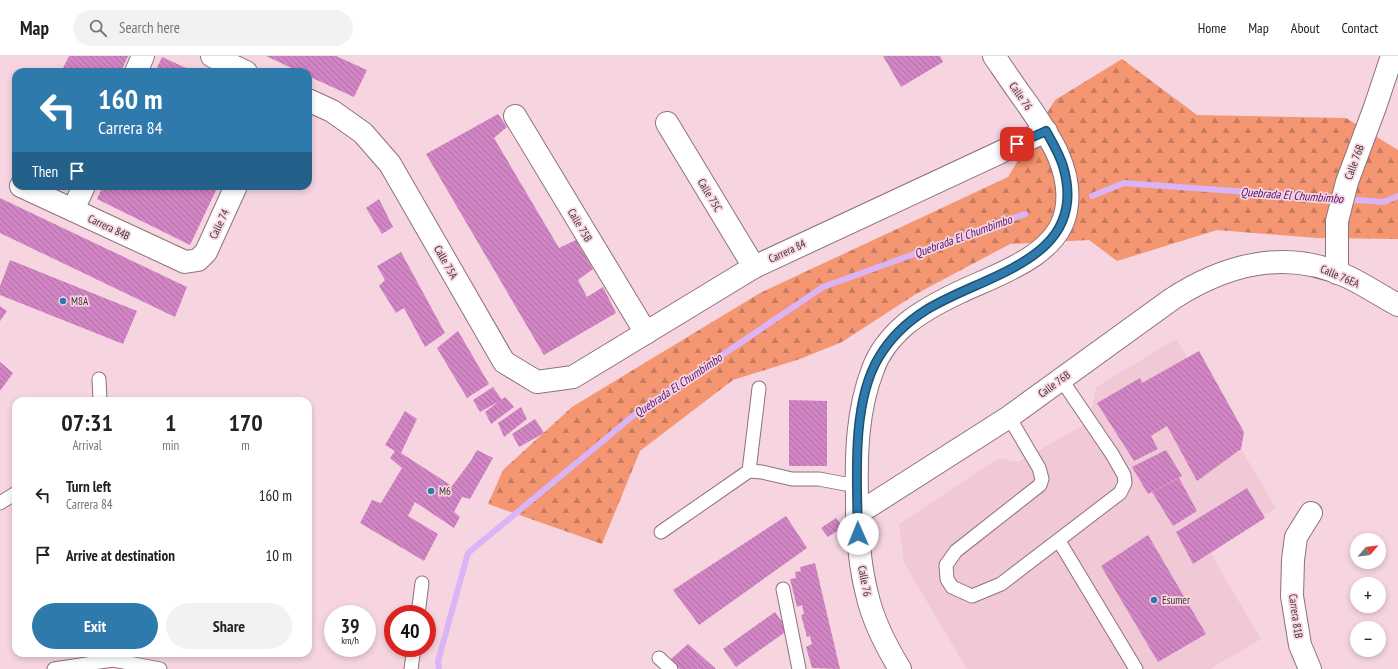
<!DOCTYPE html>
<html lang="en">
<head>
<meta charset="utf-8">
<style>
	body { margin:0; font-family:"PT Sans Narrow",sans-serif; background:#f2f2f2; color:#222; height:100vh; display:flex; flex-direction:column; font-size:15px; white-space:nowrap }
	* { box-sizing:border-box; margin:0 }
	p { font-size:13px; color:#767676 }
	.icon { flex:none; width:22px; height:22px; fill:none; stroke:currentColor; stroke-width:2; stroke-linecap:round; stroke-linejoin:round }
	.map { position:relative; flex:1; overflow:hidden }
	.details { position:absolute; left:12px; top:341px; width:300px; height:260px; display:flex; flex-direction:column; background:#fff; border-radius:12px; box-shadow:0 2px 6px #0003 }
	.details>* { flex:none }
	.guide { position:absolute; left:12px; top:12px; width:300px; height:122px; border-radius:12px; box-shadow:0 2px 6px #0003; background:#2e7aad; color:#fff; overflow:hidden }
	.needle { width:26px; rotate:62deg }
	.buttons { position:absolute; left:1350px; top:477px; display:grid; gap:8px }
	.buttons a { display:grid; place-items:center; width:36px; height:36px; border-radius:50%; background:#fff; box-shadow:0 2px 6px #0003; font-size:20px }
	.speed { position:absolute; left:324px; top:549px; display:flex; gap:8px; font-size:20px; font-weight:700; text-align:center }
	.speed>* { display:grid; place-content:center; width:52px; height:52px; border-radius:50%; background:#fff; box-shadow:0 2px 6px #0003; line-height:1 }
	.speed small { font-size:10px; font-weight:400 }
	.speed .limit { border:6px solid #d22; background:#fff; color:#111 }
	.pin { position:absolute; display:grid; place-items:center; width:34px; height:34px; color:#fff; margin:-17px; border-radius:8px; box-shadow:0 2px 6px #0006 }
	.me { position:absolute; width:44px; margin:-22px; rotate:359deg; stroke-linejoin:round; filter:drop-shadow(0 0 3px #0008) }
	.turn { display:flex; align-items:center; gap:14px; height:84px; padding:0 20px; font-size:18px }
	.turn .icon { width:52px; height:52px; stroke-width:2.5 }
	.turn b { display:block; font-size:28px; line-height:34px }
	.then { display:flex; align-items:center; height:38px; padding:0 20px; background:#0003; gap:8px; font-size:15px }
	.eta { display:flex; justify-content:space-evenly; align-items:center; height:68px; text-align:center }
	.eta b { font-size:24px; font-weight:600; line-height:28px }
	.action { display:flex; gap:8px; margin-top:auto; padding:8px 20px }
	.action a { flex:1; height:46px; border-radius:24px; background:#2e7aad; color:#fff; font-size:16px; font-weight:600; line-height:46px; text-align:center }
	.action a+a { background:#f2f2f2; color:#222 }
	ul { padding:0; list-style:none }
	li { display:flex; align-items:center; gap:12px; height:60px; padding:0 20px }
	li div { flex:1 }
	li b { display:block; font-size:15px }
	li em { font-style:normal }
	header { display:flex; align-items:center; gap:24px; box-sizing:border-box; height:56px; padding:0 20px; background:#fff; border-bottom:1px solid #e0e0e0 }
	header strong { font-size:19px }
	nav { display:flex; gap:22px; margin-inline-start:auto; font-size:14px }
	.search { width:280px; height:36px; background:#f2f2f2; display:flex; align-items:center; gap:10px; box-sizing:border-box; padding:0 14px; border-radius:22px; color:#767676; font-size:15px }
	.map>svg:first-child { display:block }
	.built { fill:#f1c8d6 }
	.forest { fill:url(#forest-firs) }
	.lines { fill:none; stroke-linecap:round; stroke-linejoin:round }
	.stream { stroke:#dbb4f6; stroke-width:6 }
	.building { fill:url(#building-back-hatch) }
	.service-casing { stroke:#8e717b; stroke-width:15 }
	.minor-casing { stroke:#8e717b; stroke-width:24 }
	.tertiary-casing { stroke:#8e717b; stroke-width:24 }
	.service { stroke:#fff; stroke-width:13 }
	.minor { stroke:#fff; stroke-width:22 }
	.tertiary { stroke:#fff; stroke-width:22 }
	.route-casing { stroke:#1e4f70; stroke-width:10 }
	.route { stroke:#2e7aad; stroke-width:7 }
	.poi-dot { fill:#2e7aad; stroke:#f6d5e0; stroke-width:1.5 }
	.labels { text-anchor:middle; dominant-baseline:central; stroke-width:3.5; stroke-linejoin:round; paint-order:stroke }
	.street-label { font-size:11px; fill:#3f3236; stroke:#f6d5e0 }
	.poi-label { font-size:11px; fill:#3f3236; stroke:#f6d5e0; text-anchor:start }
	.water-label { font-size:12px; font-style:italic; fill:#521272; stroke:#f6d5e0 }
</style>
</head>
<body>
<header>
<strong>Map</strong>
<div class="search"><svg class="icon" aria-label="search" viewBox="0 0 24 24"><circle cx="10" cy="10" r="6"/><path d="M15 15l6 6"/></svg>Search here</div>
<nav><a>Home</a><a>Map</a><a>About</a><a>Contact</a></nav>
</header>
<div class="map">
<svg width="1398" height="613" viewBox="0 0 1398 613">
	<defs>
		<pattern id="forest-firs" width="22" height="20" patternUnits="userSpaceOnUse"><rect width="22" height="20" fill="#f49671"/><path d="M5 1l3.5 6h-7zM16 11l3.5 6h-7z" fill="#c77b5e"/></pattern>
		<pattern id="building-back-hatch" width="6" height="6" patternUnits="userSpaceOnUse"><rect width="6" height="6" fill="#d285c4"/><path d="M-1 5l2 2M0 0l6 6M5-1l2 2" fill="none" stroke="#ac6da0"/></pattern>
	</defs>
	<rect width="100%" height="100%" fill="#f6d5e0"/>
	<path class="built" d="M1176 283 1276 452 1208 493 1261 583 1210 613H967L904 507 899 468 999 402 1018 406 1089 366 1096 331Z"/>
	<path class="forest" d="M1122 3 1197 59 1346 62 1398 94V183L1317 182 1217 174 1117 205 1089 184 1010 188 916 238 842 286 800 303 733 324 640 395 602 488 488 448 503 414 572 351 760 237 1008 121 1055 44Z"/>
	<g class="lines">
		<g class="stream">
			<path d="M1092 140 1124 127 1384 146 1398 140"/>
			<path d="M439 613 438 605 468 497 639 355 823 231 1025 158"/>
		</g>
	</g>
	<g class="building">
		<path d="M69 0H128L121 16H61Z"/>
		<path d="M266 0H336L367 14 354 41 308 20V16H300Z"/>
		<path d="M883 0H940L943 6 901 31Z"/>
		<path d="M162 1 195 16H155Z"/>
		<path d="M498 58 507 71 494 82 559 192 576 184 593 213 578 224 587 241 603 231 616 257 544 299 426 98Z"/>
		<path d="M103 130H218L190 189 97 143Z"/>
		<path d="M0 142 187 231 175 261 0 177Z"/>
		<path d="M379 143 393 171 382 178 366 152Z"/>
		<path d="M401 196 445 277 425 291 404 252 396 257 379 230 385 224 377 210Z"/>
		<path d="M10 204 137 255 123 288 0 239V230Z"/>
		<path d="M0 250 7 255 0 265Z"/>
		<path d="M458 275 489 328 467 342 437 292Z"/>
		<path d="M1199 295 1244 376 1241 393 1197 425 1167 370 1151 380 1158 393 1134 405 1097 347 1140 322 1142 327Z"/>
		<path d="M0 306 13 317 0 335Z"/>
		<path d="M493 331 502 344 480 356 473 344Z"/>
		<path d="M505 341 514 351 491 368 485 356Z"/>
		<path d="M789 344 827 345V410H789Z"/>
		<path d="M521 351 527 363 504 381 498 367Z"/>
		<path d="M405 355 417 363 401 397 452 430 470 406 477 394 493 402 470 443 462 441 454 456 460 461 454 472 415 446 408 460 438 478 424 505 360 467 372 444 381 447 402 412 390 402 395 395 385 389Z"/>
		<path d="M535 363 544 377 519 391 512 378Z"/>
		<path d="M1166 394 1182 420 1148 438 1132 411Z"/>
		<path d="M1179 422 1197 455 1173 470 1152 436Z"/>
		<path d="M1247 432 1265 462 1193 508 1176 476Z"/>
		<path d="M786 460 807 492 699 569 673 534Z"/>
		<path d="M836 462 843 471 828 481 821 472Z"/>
		<path d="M1148 479 1206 578 1158 606 1101 510Z"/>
		<path d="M815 507 840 613 812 612 806 591 812 588 810 580 807 581 801 559 804 558 802 549 797 551 790 523 796 522 795 516 801 515 800 511Z"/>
		<path d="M775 556 788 574 736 611 723 593Z"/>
		<path d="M688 588 716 613H680L670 604Z"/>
	</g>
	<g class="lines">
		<defs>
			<g id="service">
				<path d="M99 323 100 345"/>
				<path d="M1009 361 1039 412 1042 423 1040 429 956 495 946 509 947 523 952 531 972 540 1001 528 1120 437 1125 427 1124 419 1112 398 1061 323"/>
				<path d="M749 415 759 332"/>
				<path d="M0 447 16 437"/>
				<path d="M661 476 749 415 762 416 792 423H819L845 428 857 424"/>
				<path d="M1059 485 1136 613"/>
				<path d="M783 533 799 613"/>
				<path d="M418 558 422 527"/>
				<path d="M659 602 671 613"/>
				<path d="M54 613 113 604 160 613"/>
				<path d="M411 613 414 592"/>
			</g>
			<g id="minor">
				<path d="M212 0 246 16"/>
				<path d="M136 16 143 0"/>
				<path d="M308 44 332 55 363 77 390 108 504 306 537 326 573 321 754 211 1046 75"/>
				<path d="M515 60 646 277"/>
				<path d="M667 67 754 211"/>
				<path d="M21 130 185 206 198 204 206 196 236 130"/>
				<path d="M73 154 84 130"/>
				<path d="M1337 217V165L1347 126 1375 51 1392 0"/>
				<path d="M857 458 1009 361 1172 243C1226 208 1287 192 1348 221 1365 229 1381 240 1398 249"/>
				<path d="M1310 613 1300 589 1292 540 1293 504 1296 481 1311 457"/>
			</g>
			<path id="tertiary" d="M900 613C886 590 873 565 867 538 859 507 857 474 857 442 856 398 857 354 873 313 879 296 892 280 906 268 922 255 941 245 960 236 996 219 1058 200 1066 155 1074 114 1048 78 1026 46 1015 31 1005 16 994 0"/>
		</defs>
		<use href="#service" class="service-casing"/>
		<use href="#minor" class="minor-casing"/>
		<use href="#tertiary" class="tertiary-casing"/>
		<use href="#service" class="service"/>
		<use href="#minor" class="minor"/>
		<use href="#tertiary" class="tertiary"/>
	</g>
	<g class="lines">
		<defs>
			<path id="route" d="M858 478C857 425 851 347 879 301 891 281 907 266 926 254 984 218 1091 204 1063 110 1059 97 1052 86 1046 75L1017 88"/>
		</defs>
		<use href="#route" class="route-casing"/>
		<use href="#route" class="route"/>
	</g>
	<g class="poi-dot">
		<circle cx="63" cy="245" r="4"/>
		<circle cx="431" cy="435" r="4"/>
		<circle cx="1154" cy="544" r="4"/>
	</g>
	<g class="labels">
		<g class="street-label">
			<text transform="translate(1021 40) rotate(55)">Calle 76</text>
			<text transform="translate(1354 106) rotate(-70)">Calle 76B</text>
			<text transform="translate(710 139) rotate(59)">Calle 75C</text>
			<text transform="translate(219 168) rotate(-65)">Calle 74</text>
			<text transform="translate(580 169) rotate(59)">Calle 75B</text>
			<text transform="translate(109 171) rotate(25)">Carrera 84B</text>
			<text transform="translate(787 195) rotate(-25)">Carrera 84</text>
			<text transform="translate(446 206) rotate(60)">Calle 75A</text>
			<text transform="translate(1340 220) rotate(23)">Calle 76EA</text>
			<text transform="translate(1054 328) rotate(-36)">Calle 76B</text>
			<text transform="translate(865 525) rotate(79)">Calle 76</text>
			<text transform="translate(1296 560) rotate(82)">Carrera 81B</text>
		</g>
		<g class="poi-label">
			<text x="71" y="245">M8A</text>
			<text x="439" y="435">M6</text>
			<text x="1162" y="544">Esumer</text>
		</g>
		<g class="water-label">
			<text transform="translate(1292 139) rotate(4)">Quebrada El Chumbimbo</text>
			<text transform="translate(963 180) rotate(-20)">Quebrada El Chumbimbo</text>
			<text transform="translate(678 329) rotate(-34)">Quebrada El Chumbimbo</text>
		</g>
	</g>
</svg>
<div class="buttons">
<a><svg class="needle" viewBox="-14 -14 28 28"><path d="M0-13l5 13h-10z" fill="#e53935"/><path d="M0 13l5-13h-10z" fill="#767676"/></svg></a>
<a>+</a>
<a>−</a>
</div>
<div class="speed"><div>39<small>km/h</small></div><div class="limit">40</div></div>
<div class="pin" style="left:1017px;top:88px;background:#d93025"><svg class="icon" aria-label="arrive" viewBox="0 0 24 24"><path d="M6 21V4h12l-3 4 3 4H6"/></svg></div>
<svg class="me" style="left:858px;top:478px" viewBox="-20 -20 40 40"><circle r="19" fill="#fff"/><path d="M0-13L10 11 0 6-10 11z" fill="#2e7aad"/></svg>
<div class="guide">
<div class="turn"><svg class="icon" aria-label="left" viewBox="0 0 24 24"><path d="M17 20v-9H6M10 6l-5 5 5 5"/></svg><div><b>160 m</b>Carrera 84</div></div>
<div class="then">Then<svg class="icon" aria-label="arrive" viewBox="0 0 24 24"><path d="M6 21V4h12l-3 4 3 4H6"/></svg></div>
</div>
<section class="details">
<div class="eta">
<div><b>07:31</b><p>Arrival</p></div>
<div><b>1</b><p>min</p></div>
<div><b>170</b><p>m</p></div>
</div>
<ul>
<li><svg class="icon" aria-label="left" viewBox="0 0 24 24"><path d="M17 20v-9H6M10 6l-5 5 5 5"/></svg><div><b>Turn left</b><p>Carrera 84</p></div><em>160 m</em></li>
<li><svg class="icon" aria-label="arrive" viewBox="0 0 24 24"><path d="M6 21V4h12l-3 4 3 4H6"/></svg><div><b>Arrive at destination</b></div><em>10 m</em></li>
</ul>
<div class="action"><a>Exit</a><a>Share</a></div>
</section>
</div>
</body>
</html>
